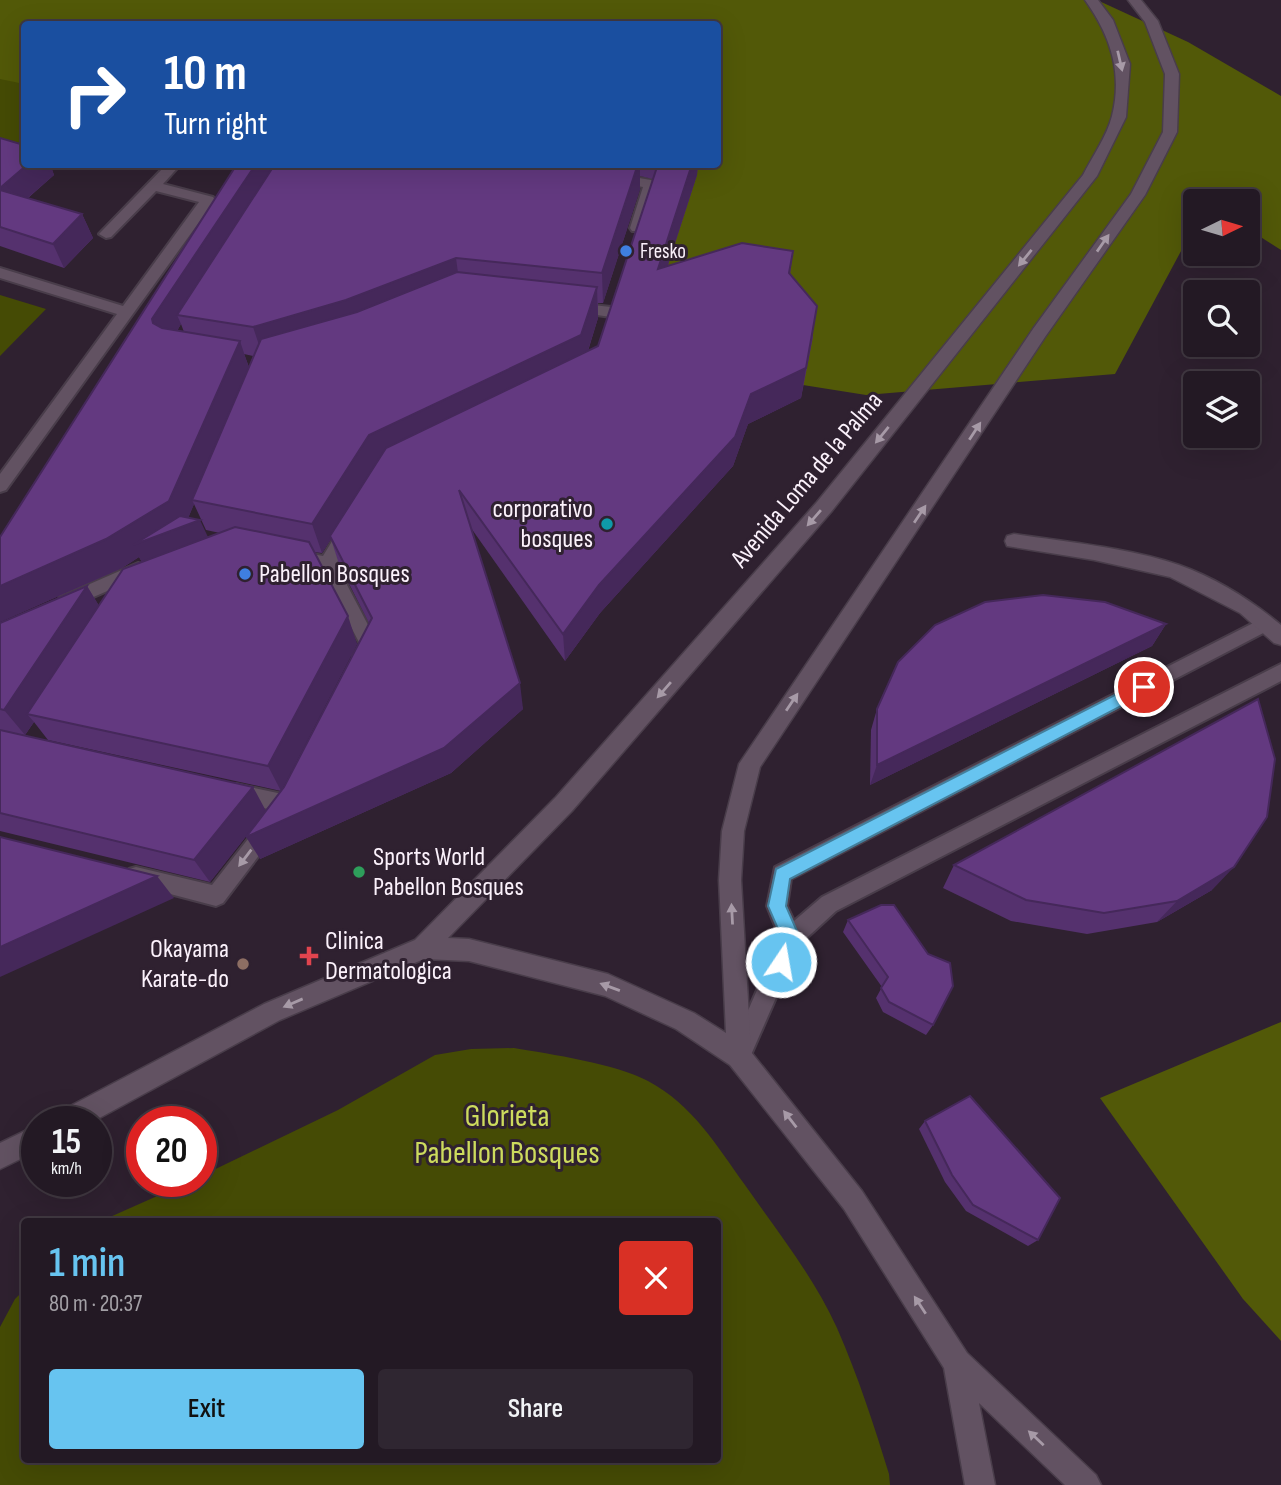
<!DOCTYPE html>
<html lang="en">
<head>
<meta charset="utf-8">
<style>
	body { margin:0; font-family:"Sofia Sans Condensed",sans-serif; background:#2f2631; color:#f1f3f6; height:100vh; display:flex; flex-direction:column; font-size:26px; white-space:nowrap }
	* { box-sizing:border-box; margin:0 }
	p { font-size:23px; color:#a3a0a6 }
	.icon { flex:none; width:38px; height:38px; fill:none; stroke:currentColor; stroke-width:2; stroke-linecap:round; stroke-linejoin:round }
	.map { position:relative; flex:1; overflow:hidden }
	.drawer { position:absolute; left:21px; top:1218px; width:700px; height:245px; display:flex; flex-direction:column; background:#231924; border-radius:7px; box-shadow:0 7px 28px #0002,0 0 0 2px #403841 }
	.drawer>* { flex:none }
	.banner { position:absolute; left:21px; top:21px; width:700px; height:147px; border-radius:7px; box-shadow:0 7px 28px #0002,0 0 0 2px #403841; background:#1a4fa0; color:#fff; overflow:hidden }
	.needle { width:46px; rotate:85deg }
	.buttons { position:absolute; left:1183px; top:189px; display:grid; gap:14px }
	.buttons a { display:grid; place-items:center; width:77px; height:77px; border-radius:7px; background:#231924; box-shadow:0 7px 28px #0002,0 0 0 2px #403841; font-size:35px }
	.speed { position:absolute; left:21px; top:1106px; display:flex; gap:14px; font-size:35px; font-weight:700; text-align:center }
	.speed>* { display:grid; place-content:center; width:91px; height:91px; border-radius:50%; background:#231924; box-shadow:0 7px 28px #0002,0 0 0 2px #403841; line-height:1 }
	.speed small { font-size:18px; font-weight:400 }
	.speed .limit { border:10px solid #d22; background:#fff; color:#111 }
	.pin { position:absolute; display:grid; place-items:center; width:60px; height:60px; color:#fff; margin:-30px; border:4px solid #fff; border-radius:50%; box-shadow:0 2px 7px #0007 }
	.me { position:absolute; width:77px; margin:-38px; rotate:12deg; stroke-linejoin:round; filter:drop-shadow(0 0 5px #0008) }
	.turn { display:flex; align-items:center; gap:24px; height:147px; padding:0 28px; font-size:32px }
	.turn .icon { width:91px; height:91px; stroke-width:2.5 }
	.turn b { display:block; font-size:49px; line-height:60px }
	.round { display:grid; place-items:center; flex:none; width:74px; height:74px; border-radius:7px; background:#2f2631 }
	.headline { display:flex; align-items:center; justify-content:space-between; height:119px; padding:0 28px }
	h1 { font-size:42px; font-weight:600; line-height:52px; color:#67c4f0 }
	.action { display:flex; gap:14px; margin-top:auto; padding:14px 28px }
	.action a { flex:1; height:80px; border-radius:7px; background:#67c4f0; color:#111; font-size:28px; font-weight:600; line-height:80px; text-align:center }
	.action a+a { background:#2f2631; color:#f1f3f6 }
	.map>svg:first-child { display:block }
	.green { fill:#454b05 }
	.forest { fill:#525908 }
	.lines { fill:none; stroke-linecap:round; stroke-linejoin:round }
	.lane-casing { stroke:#493d4a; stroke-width:4 }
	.street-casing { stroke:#493d4a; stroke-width:3 }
	.secondary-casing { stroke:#493d4a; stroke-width:3 }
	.lane { fill:#625262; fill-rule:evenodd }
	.street { fill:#625262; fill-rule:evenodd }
	.secondary { fill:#625262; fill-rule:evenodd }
	.wall { fill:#55316e; fill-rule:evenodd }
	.shaded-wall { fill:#45285a }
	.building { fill:#633980; stroke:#45285a; stroke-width:2 }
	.oneway { fill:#a79aa7 }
	.route { fill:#67c4f0; stroke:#437f9c; stroke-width:2 }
	.shop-dot { fill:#3f7fe0; stroke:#2f2130; stroke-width:2.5 }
	.culture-dot { fill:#0f9aa8; stroke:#2f2130; stroke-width:2.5 }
	.leisure-dot { fill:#2e9e5b; stroke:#2f2130; stroke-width:2.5 }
	.health-dot { fill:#e0444e; stroke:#2f2130; stroke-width:2.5 }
	.education-dot { fill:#8d6e63; stroke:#2f2130; stroke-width:2.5 }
	.labels { text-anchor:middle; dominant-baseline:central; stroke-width:6; stroke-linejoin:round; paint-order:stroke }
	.far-poi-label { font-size:21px; fill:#fbf1fb; stroke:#2f2130; text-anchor:start }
	.street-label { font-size:26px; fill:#fbf1fb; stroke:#2f2130 }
	.poi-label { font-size:26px; fill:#fbf1fb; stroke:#2f2130; text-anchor:start }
	.near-park-label { font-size:32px; fill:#cddb5d; stroke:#2f2130 }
</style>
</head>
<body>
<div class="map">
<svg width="1281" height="1485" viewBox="0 0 1281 1485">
	<rect width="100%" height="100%" fill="#2f2130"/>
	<g class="green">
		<path d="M0 61 24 67V151L0 145Z"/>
		<path d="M0 295 46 309 0 356Z"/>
		<path d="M514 1048C550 1054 617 1064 648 1081 693 1105 716 1145 745 1185 777 1231 814 1277 837 1328 858 1376 874 1425 889 1474L890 1485H0V1327L15 1299 24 1290V1460H718V1222L101 1221 191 1181H201V1176L338 1110 435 1055 471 1049Z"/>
	</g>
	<g class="forest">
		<path d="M0 0H1097L1188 42 1281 96V250L1248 229V201H1195V225L1115 374 866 395 638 359 660 176 601 165 718 164V24H24V84L0 79Z"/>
		<path d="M1281 1022V1341L1243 1299 1100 1098Z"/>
	</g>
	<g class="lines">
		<defs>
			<g id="lane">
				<path d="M167 164H181L163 184 213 197 215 200 6 490 0 492V474L117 314 0 278V268L123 306 199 202 156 191 111 237 106 238 99 234Z"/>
				<path d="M616 174 651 180 658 184 642 231H632L630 228 643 187 611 181 609 178Z"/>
				<path d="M574 303 611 307 618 312 611 317 569 311 567 308 569 305Z"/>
				<path d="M348 524 354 525 357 530 336 564 378 644 368 661 362 663 356 661 353 656 360 644 321 570 290 563 287 558 290 553 296 551 323 556 342 525Z"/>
				<path d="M138 563 144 565 147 570 144 575 66 609 60 607 57 602 60 597Z"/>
				<path d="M1265 617 1271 619 1274 624 1271 629 791 879 787 906 794 921 822 897 1281 664V681L836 911 799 945 747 1064 739 1067 731 1064 728 1056 780 938 767 906 775 867Z"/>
				<path d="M236 784 287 795 294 798 297 804 294 810 287 813 236 802 229 799 226 793 229 787Z"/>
				<path d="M269 818 276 821 279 827 276 833 223 903 216 906 136 885 129 883 126 876 129 869 136 867 212 885 262 821Z"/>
			</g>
			<path id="street" d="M1014 534C1066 542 1130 548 1179 565 1216 578 1252 601 1281 625V645L1274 643 1240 613 1170 577 1094 560 1007 546 1005 541 1007 536Z"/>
			<g id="secondary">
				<path d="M1085 0H1098L1113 20 1130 64 1126 117 1097 176 831 512 572 811 448 938 469 939 608 974 694 1013 726 1033 719 880 722 831 739 764 1033 329 1131 194 1163 132 1165 74 1145 22 1128 0H1141L1158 21 1179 74 1177 132 1145 195 1045 337 760 767 744 831 741 880 751 1052 862 1191 967 1353 1096 1475 1101 1485H1065L979 1403 995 1485H965L944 1368 844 1209 730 1065 676 1029 605 996 469 961 424 959 280 1020 92 1122H54L57 1113 264 1004 415 940 556 797 817 502 1083 175C1092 157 1107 136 1112 116 1123 72 1110 35 1085 0Z"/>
				<path d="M37 1125V1151L0 1169V1143Z"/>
			</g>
		</defs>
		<use href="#lane" class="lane-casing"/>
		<use href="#street" class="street-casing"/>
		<use href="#secondary" class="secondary-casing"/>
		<use href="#lane" class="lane"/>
		<use href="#street" class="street"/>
		<use href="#secondary" class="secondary"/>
	</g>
	<g class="wall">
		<path d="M0 138 24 164H50L54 175 28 198 82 214 93 238 64 268 0 246Z"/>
		<path d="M237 164H698L697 175 668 265 793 251 790 275 813 337 801 398 748 424 733 466 600 613 565 661 471 528 523 709 451 773 260 859 255 825 210 882 0 831V623L87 586 99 606 142 562 139 557 122 568 0 622ZM640 176 653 179 598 346 588 351 598 318V303H603L640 189ZM181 324 184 332 177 331ZM244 354 253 356 249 367ZM194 504 206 530 220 533 208 537 188 518ZM331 539 339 564 369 623 284 787 266 810 25 735 34 722 48 740 281 791 357 644 314 552 322 553Z"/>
		<path d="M1166 624 1152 646 870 785 871 730 877 709Z"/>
		<path d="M954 865 1212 890 1157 922 1087 934 1011 921 943 888Z"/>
		<path d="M848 920 933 1025 926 1035 883 1012 876 998 882 987 843 932Z"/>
		<path d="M925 1121 1038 1240 1028 1246 966 1211 945 1182 919 1129Z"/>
	</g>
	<g class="shaded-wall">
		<path d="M28 164H50L54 175 10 213 0 192V188Z"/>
		<path d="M256 164H285L177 315 181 324 165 350 152 319Z"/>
		<path d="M638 164H640V189L603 303 602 273Z"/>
		<path d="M692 164H698L697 175 657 299 658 269Z"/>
		<path d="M82 214 93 238 64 268 53 244Z"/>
		<path d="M456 258 460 288 263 357 253 327Z"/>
		<path d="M597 287 598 318 583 366 377 466 322 553 312 524 369 435Z"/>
		<path d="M817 306 801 398 748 424 733 466 600 613 565 661 563 634 599 585Z"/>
		<path d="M240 341 250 371 192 500 194 504 185 526 200 520 214 550 149 575 139 557 122 568 0 622V586Z"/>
		<path d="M87 586 104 614 27 714 34 722 25 735 4 710Z"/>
		<path d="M348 616 357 644 281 791 268 766Z"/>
		<path d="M1166 624 1152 646 870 785 877 765Z"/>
		<path d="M520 683 523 709 451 773 260 859 246 837Z"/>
		<path d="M253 787 266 811 210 882 194 860Z"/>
		<path d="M1234 867 1212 890 1157 922 1177 901Z"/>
		<path d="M157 876 174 898 0 977V947Z"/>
	</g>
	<g class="building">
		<path d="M0 138 24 145V164H28L0 188Z"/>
		<path d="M237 164H256L152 319 153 323 162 328 240 341 169 501 106 539 0 586V537Z"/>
		<path d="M275 164H638L602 273 456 258 346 300 253 327 177 315Z"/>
		<path d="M658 164H692L658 269 742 243 793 251 789 273 817 306 806 368 751 394 735 437 599 585 563 634 459 490 520 683 444 748 246 837 284 787 372 618 330 536 386 448 598 346Z"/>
		<path d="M0 190 82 214 53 244 0 227Z"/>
		<path d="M457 272 597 287 581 335 369 435 312 524 192 500 261 339 357 312Z"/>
		<path d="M180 516 200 520 133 545Z"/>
		<path d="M235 527 309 542 348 616 268 766 27 714 123 569Z"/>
		<path d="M87 586 4 710 0 709V623Z"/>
		<path d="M1043 595 1105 602 1166 624 877 765V709L898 662 935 625 985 602Z"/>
		<path d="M1258 699 1275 759 1267 817 1234 867 1177 901 1104 913 1026 900 954 865Z"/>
		<path d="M0 730 253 787 194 860 0 813Z"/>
		<path d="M0 837 157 876 0 947Z"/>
		<path d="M881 905H894L928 954 950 963 953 986 933 1025 889 1002 881 988 888 977 848 920Z"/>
		<path d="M970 1096 1060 1198 1038 1240 973 1205 952 1175 925 1121Z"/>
	</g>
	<defs><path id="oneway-solid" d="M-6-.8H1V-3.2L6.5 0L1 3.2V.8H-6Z" transform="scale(1.75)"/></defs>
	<g class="oneway">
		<use href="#oneway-solid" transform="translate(1120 61) rotate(77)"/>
		<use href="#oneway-solid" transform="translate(1103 243) rotate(-55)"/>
		<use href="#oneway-solid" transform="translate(1025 258) rotate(129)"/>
		<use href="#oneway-solid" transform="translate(975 431) rotate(-57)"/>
		<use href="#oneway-solid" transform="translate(882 435) rotate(129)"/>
		<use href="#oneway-solid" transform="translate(920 514) rotate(-56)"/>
		<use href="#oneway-solid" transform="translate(814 518) rotate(131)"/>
		<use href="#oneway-solid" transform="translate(664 690) rotate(131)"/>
		<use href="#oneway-solid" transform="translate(792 702) rotate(-56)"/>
		<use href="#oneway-solid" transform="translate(245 858) rotate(127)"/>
		<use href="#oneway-solid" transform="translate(732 914) rotate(-93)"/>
		<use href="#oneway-solid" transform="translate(610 987) rotate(-160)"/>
		<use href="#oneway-solid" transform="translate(293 1003) rotate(157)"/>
		<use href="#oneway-solid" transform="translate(790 1119) rotate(-128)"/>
		<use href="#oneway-solid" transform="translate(920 1305) rotate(-123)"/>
		<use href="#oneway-solid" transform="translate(1036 1438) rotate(-137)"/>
	</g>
	<path class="route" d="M1144 680 1150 682 1152 687 1150 691 790 879 786 906 800 938 787 968 781 970 775 968 772 962 782 938 768 906 776 869Z"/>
	<g class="shop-dot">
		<circle cx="626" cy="251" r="7"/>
		<circle cx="245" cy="574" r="7"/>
	</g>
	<circle class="culture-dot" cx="607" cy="524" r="7"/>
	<circle class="leisure-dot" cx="359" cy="872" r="7"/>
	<path class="health-dot" d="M305.5 945.5h7v7h7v7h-7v7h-7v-7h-7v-7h7z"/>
	<circle class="education-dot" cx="243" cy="964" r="7"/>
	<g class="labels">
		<g class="far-poi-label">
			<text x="640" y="251">Fresko</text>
		</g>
		<g class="street-label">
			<text transform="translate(807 480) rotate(-50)">Avenida Loma de la Palma</text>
		</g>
		<g class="poi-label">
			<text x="593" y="509" text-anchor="end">corporativo<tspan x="593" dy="30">bosques</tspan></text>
			<text x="259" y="574">Pabellon Bosques</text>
			<text x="373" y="857">Sports World<tspan x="373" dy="30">Pabellon Bosques</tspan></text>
			<text x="325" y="941">Clinica<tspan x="325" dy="30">Dermatologica</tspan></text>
			<text x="229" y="949" text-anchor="end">Okayama<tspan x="229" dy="30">Karate-do</tspan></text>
		</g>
		<g class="near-park-label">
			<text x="507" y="1116">Glorieta<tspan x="507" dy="37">Pabellon Bosques</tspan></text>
		</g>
	</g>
</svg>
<div class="buttons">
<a><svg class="needle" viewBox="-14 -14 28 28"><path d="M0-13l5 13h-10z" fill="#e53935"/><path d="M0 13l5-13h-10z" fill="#a3a0a6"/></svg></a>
<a><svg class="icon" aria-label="search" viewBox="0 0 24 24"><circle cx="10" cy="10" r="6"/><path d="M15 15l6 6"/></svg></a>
<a><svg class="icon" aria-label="layers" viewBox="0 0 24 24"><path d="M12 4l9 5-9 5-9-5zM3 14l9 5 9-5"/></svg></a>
</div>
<div class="speed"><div>15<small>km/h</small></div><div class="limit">20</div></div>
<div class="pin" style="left:1144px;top:687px;background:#d93025"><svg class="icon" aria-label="arrive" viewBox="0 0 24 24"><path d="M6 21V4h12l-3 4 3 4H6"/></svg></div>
<svg class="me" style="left:781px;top:962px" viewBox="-20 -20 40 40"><circle r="17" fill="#67c4f0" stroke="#fff" stroke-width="3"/><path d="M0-11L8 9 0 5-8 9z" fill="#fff"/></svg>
<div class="banner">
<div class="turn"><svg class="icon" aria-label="right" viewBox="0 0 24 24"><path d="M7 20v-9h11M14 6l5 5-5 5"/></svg><div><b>10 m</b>Turn right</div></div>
</div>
<section class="drawer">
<div class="headline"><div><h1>1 min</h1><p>80 m · 20:37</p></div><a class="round" style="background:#d93025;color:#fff"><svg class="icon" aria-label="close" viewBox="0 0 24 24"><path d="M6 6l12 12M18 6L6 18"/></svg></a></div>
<div class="action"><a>Exit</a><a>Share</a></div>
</section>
</div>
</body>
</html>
